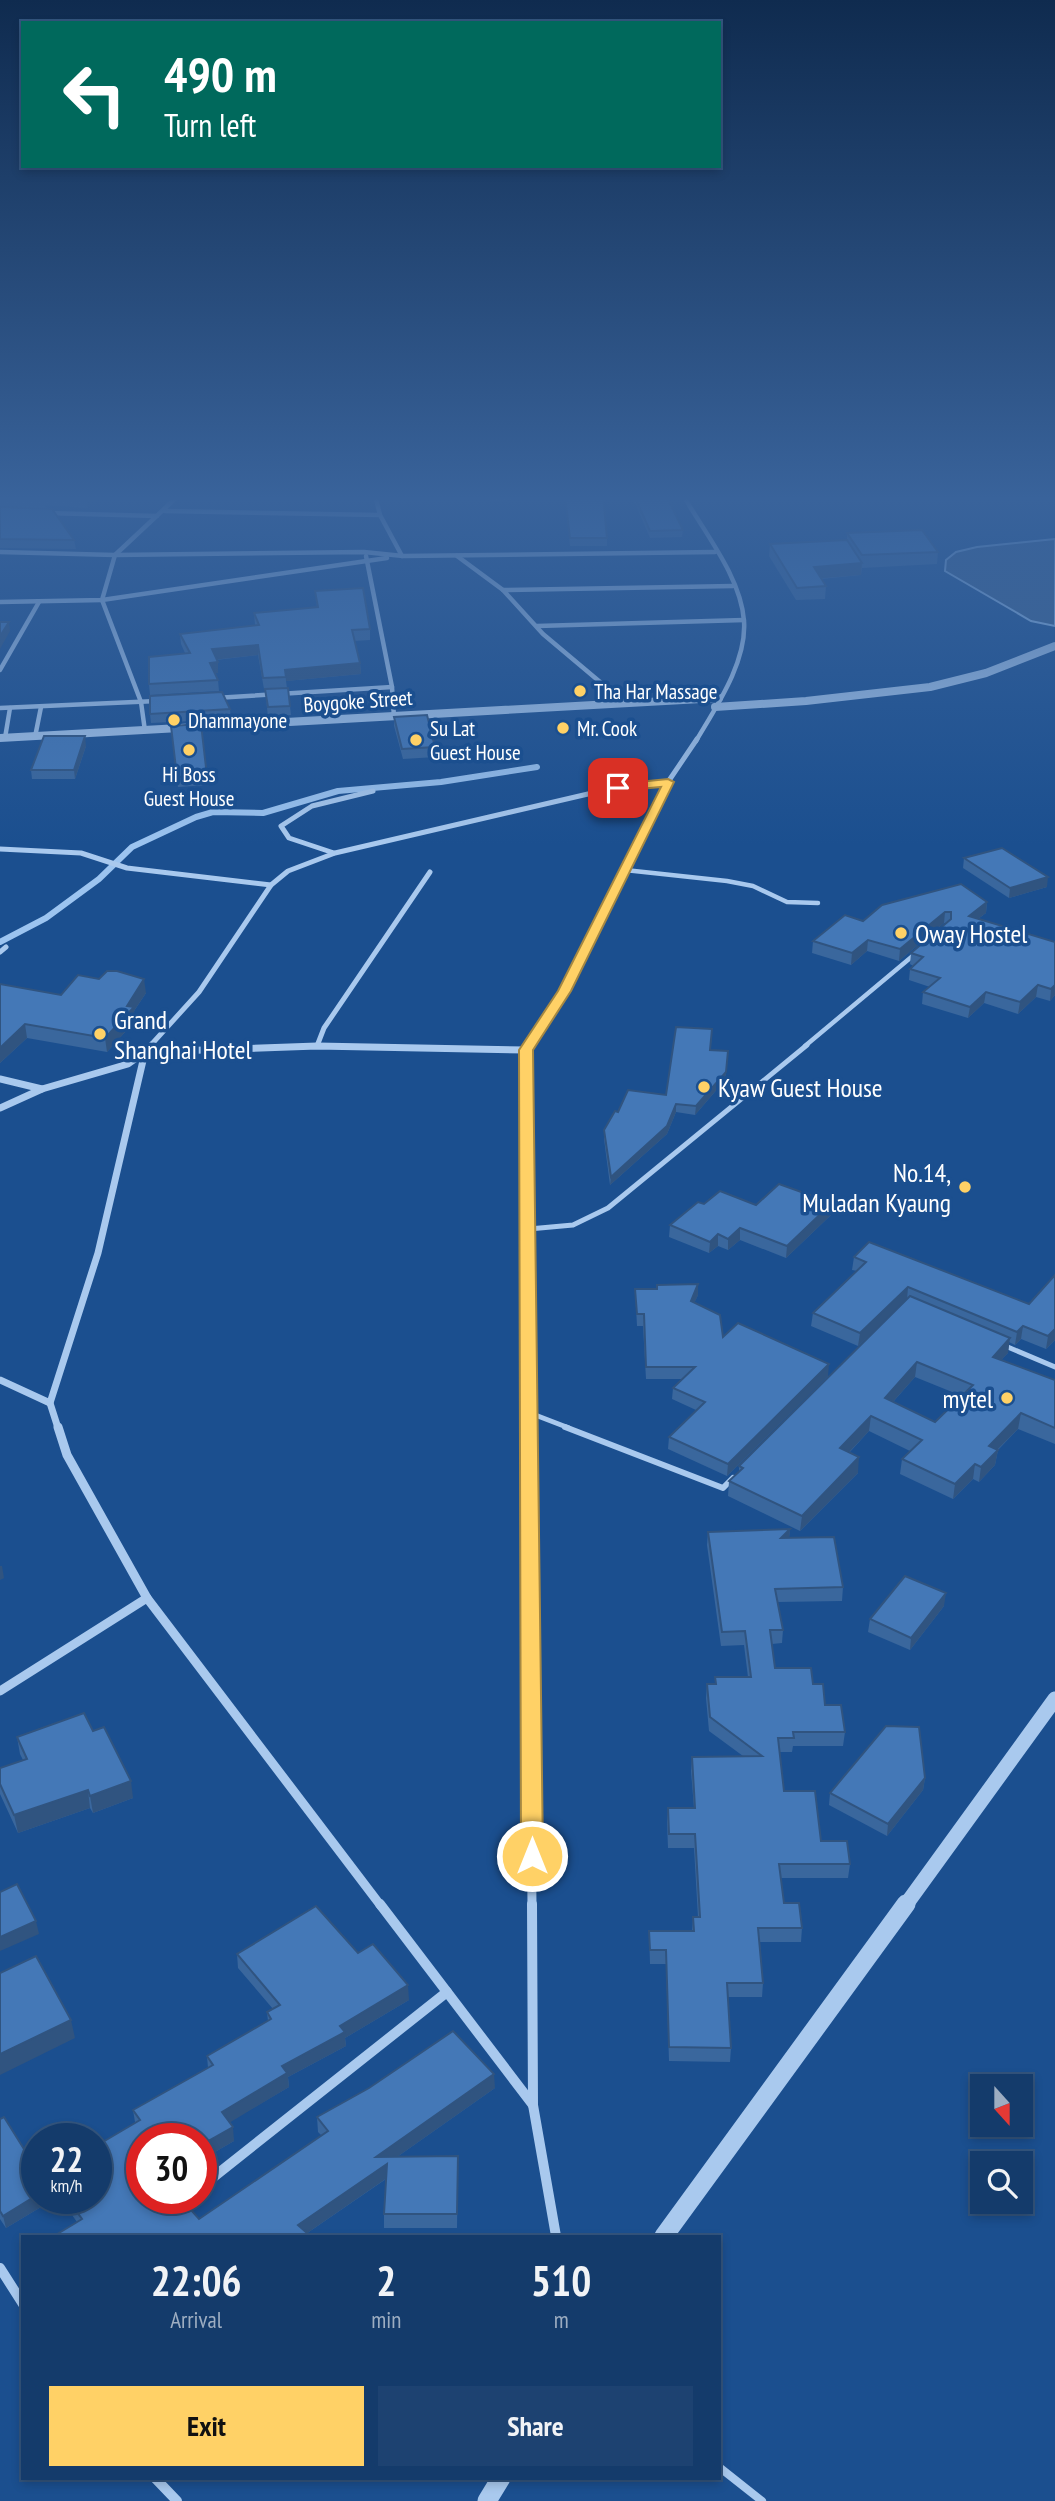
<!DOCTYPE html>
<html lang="en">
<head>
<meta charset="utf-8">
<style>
	body { margin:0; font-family:"PT Sans Narrow",sans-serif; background:#1d4271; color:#f1f3f6; height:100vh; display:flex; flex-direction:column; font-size:26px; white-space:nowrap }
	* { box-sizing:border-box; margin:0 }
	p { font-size:23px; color:#9dadc1 }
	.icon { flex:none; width:38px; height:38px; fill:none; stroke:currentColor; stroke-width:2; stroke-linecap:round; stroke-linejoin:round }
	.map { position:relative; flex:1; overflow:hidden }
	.sheet { position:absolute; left:21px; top:2235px; width:700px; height:245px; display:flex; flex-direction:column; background:#143b6b; border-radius:0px; box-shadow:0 4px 10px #0003,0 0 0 2px #33557e }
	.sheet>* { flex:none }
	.hud { position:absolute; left:21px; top:21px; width:700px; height:147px; border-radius:0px; box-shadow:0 4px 10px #0003,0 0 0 2px #33557e; background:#00695c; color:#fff; overflow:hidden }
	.needle { width:46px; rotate:159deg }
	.tools { position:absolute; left:970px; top:2074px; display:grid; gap:14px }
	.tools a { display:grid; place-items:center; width:63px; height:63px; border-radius:0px; background:#143b6b; box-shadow:0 4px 10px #0003,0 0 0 2px #33557e; font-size:35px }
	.speed { position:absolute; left:21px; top:2123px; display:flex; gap:14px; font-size:35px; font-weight:700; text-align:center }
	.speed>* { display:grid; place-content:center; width:91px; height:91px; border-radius:50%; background:#143b6b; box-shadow:0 4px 10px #0003,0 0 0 2px #33557e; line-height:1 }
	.speed small { font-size:18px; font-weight:400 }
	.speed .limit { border:10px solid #d22; background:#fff; color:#111 }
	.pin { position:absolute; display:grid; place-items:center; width:60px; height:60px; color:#fff; margin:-30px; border-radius:14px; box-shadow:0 4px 10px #0006 }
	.me { position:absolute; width:77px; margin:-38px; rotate:0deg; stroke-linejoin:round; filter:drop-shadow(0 0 5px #0008) }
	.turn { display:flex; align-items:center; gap:24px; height:147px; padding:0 28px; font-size:32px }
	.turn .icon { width:91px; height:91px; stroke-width:2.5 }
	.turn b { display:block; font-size:49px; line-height:60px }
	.eta { display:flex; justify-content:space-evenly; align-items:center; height:119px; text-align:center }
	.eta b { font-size:42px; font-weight:800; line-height:49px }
	.button { display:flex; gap:14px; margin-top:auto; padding:14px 28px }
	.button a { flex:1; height:80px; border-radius:0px; background:#ffd166; color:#111; font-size:28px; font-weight:800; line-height:80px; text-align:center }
	.button a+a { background:#1d4271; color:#f1f3f6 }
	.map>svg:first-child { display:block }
	.water { fill:#3c6290; stroke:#9cc4f0; stroke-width:2 }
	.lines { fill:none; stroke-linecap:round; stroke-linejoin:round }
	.stream { stroke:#9cc4f0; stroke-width:6 }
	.service-far3 { stroke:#a9c9ee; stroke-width:4.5 }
	.service-far2 { stroke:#a9c9ee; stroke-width:5 }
	.service-far1 { stroke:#a9c9ee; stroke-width:6 }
	.service { stroke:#a9c9ee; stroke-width:8 }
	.minor-far4 { stroke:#a9c9ee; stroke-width:4.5 }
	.minor-far3 { stroke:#a9c9ee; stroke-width:5 }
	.minor-far2 { stroke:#a9c9ee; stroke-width:7 }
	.minor-far1 { stroke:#a9c9ee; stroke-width:9 }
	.minor { stroke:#a9c9ee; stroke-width:10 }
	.tertiary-far2 { stroke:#a9c9ee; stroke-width:8 }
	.tertiary-far1 { stroke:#a9c9ee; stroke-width:15 }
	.tertiary { stroke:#a9c9ee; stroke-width:19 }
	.wall { fill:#3a679d; fill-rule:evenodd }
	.shaded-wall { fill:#305480 }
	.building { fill:#4478b7; stroke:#305480; stroke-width:2; fill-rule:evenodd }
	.route { fill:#ffd166; stroke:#a68842; stroke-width:2 }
	.poi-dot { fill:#ffd166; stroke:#1b4f8f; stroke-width:2.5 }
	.labels { text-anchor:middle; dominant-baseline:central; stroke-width:7; stroke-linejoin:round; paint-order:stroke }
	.far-poi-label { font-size:21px; fill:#fff; stroke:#1b4f8f; text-anchor:start }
	.far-street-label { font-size:21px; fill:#fff; stroke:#1b4f8f }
	.poi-label { font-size:26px; fill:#fff; stroke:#1b4f8f; text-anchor:start }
</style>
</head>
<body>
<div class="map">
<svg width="1055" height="2501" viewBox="0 0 1055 2501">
	<rect width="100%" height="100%" fill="#1b4f8f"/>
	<path class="water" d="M1055 539V626L1031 621 945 571 946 560 956 552 977 547Z"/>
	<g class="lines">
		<path class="stream" d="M0 942 46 918 99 879 132 847 196 817 213 812 263 813 338 791 441 782 537 767"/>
		<g class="service-far3">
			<path d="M625 870 727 881 753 886 787 902 818 903"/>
			<path d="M805 1046 915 954"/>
		</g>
		<g class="service-far2">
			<path d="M529 1229 573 1225 608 1208 807 1045"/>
			<path d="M1003 1345 1055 1367"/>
			<path d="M530 1413 569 1428"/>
		</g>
		<path class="service-far1" d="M565 1427 723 1488 733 1478"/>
		<path class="service" d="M719 2467 762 2501"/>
		<g class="minor-far4">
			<path d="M375 495 380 515 402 556"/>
			<path d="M470 495 491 498 574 497"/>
			<path d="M683 495C704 532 741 577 744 621 747 662 716 707 696 741"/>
			<path d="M659 496H684"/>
			<path d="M596 497 640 496"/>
			<path d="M165 511 380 515"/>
			<path d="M47 513 157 516"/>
			<path d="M0 552 115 555 364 552 403 556 715 552"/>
			<path d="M366 556 392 687 394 717"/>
			<path d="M457 556 503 590 543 634 625 703"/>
			<path d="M503 590 733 586"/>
			<path d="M0 602 102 600 387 558"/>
			<path d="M537 626 744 620"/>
			<path d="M0 670 39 602"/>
			<path d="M215 698 392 687"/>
			<path d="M0 708 157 701"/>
			<path d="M145 731 141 702 102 600 115 555 179 495"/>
			<path d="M35 737 41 707"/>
			<path d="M5 738 10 708"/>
		</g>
		<g class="minor-far3">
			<path d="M0 849 81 853 127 868 271 885"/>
			<path d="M334 853 289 838 281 826 312 806 373 791"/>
			<path d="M0 952 6 947"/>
			<path d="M150 1046 199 992 271 885 288 871 335 853 618 787 668 782"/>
			<path d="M306 1046H336"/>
			<path d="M317 1046 324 1028 430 872"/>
			<path d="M528 1046 565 991 668 782 697 739"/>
		</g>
		<g class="minor-far2">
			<path d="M0 1079 42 1089"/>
			<path d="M0 1108 42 1089 128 1064 145 1052 317 1046 526 1050"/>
			<path d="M0 1380 50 1403"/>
			<path d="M58 1428 50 1403 98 1253 145 1052 152 1045"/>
			<path d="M529 1428 526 1050 530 1045"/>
		</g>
		<g class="minor-far1">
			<path d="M58 1427 67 1455 147 1598 381 1906"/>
			<path d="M528 1427 532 1906"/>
			<path d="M0 1691 147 1598"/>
		</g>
		<g class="minor">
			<path d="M380 1904 533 2105"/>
			<path d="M532 1904 533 2105 556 2236"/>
			<path d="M201 2187 447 1992"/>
			<path d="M0 2268 23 2304"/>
			<path d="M155 2478 177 2501"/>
		</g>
		<g class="tertiary-far2">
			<path d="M715 707 806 701 930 687 986 673 1055 646"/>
			<path d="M0 738 719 698"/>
		</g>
		<path class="tertiary-far1" d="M905 1906 1055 1699"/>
		<g class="tertiary">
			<path d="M664 2236 906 1904"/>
			<path d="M487 2501 501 2478"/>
		</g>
	</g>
	<g class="wall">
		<path d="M0 495H102L87 508 45 505 46 508H27L74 540 76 549 0 548Z"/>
		<path d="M565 495 607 538V546H570Z"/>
		<path d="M634 495 683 530 682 537 650 538 634 501Z"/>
		<path d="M847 533 938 552 937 564 862 568 861 575 821 579 826 586 825 599 796 600 769 556 770 544 847 540Z"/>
		<path d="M315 591 370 629V640L354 641 360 663 361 674 286 681 287 688 264 689 258 655 216 660 218 673H215L218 680 219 691 150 695 149 684 185 653 181 644 180 634 255 625 254 613 317 607Z"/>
		<path d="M265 689 290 706 291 715 268 717Z"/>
		<path d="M230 709 231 719 151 723 150 714Z"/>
		<path d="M394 717 435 747 436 757 403 759 394 726Z"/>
		<path d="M171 726 207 776 208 785 178 787Z"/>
		<path d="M86 746 75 779H32L31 770Z"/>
		<path d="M964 858 1047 887 1009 898 963 868Z"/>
		<path d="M987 902 986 913 978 919 1055 942V995L1050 1001 1036 997 1018 1014 984 1003 968 1018 922 1004 923 992 930 987 909 980 910 969 913 966 910 964 911 953 947 923H944L899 961 867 951 851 965 812 953 813 941 863 921Z"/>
		<path d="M0 984 61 995 146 993 134 1011 135 1021 107 1052 27 1038 0 1063Z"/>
		<path d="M712 1037 710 1050 728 1051 725 1080 695 1115 676 1112 667 1134 610 1185 604 1139V1130L618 1112 666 1095Z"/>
		<path d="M832 1203 831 1215 786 1258 740 1240 728 1250 718 1246 709 1253 669 1237 670 1225 704 1204 756 1205Z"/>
		<path d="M854 1257 1029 1304 1055 1275V1340L1046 1349 1021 1339 1015 1345 1009 1342 1008 1353 1001 1360 1055 1380V1444L1018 1429 998 1450 995 1465 979 1482 973 1479 953 1499 900 1474 902 1459 910 1451 869 1431 849 1453 858 1473 800 1531 728 1496 729 1481 739 1471V1466L900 1306 858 1346 811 1326 813 1313 857 1271 852 1270ZM915 1377 962 1396 935 1422 893 1402Z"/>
		<path d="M657 1285 698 1295 694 1303 723 1337 828 1376 727 1476 668 1449 669 1437 696 1410 672 1399 673 1388 682 1379H646L643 1326H637L635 1289H657Z"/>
		<path d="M790 1529 789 1538 843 1587 842 1601 777 1602 783 1630 782 1643 772 1644 775 1668 813 1684 825 1705 845 1732 843 1746H793L792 1752H780L784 1791 821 1841 850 1864 848 1878H781L784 1903 802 1928 801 1942H760L763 1983 762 1997H728L731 2048 730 2062 669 2061 666 1964H650L649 1931H692L693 1917H698L694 1848H668L667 1822 668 1808H694L691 1771 692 1757 743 1756 709 1731 706 1698 707 1684H715V1677H748L744 1645 721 1646 707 1545 708 1532Z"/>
		<path d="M944 1606 910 1650 868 1632 870 1619Z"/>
		<path d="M93 1731 133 1798 93 1813 90 1808 18 1833 0 1794V1768L23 1760 20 1754 17 1737Z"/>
		<path d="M925 1778 923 1790 887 1836 829 1805 830 1793Z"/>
		<path d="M358 1953 409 2000 345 2038 346 2046 288 2077 289 2087 229 2122 234 2141 201 2160V2138L142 2198 199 2219 322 2136 318 2132 317 2117 495 2088 397 2157 458 2156 457 2228H384V2214L386 2179 303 2236 77 2222 60 2198H96L135 2122 133 2110 208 2068 207 2056 268 2021 267 2012 273 2009 238 1968 237 1954Z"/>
		<path d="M0 2119 37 2198H50L51 2201 6 2228 0 2219Z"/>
	</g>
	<g class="shaded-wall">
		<path d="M90 495H102L87 508 86 498Z"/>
		<path d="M862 563 861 575 813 579 814 567Z"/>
		<path d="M9 622 10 631 0 649V636Z"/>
		<path d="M258 645V655L212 660V649Z"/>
		<path d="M218 662V673L211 674 210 663Z"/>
		<path d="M360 663 361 674 286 681 285 670Z"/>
		<path d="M85 736 86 746 75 779 74 770Z"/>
		<path d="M1048 877 1047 887 1009 898 1010 888Z"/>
		<path d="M987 902 986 913 967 927 969 916Z"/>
		<path d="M945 912 944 923 899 961 900 949Z"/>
		<path d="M868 940 867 951 851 965 852 953Z"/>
		<path d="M144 979 146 993 134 1011 135 1021 107 1052 105 1038Z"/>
		<path d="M1038 985 1036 997 1018 1014 1020 1002Z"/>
		<path d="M1055 985V995L1050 1001 1051 989Z"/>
		<path d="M986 992 984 1003 968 1018 970 1007Z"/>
		<path d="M25 1024 27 1038 0 1063V1048Z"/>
		<path d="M728 1051 725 1080 695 1115 696 1106Z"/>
		<path d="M676 1104V1112L667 1134 610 1185 611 1177Z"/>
		<path d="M832 1203 831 1215 786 1258 787 1246Z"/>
		<path d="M740 1228V1240L728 1250V1239Z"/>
		<path d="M718 1234V1246L709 1253 710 1242Z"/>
		<path d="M698 1284V1295L690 1313 691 1301Z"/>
		<path d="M908 1287 907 1300 858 1346 860 1333Z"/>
		<path d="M1023 1326 1021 1339 1015 1345 1017 1332Z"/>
		<path d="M1055 1329V1340L1046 1349 1048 1336Z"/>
		<path d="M1010 1338 1008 1353 990 1372 993 1357Z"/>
		<path d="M917 1362 915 1377 883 1413 885 1398Z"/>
		<path d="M829 1364 828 1376 727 1476 728 1464Z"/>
		<path d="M1021 1413 1018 1429 986 1461 989 1446Z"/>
		<path d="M871 1416 869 1431 838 1464 840 1448Z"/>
		<path d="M998 1450 995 1465 979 1482 981 1467Z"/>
		<path d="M859 1457 858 1473 800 1531 802 1516Z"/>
		<path d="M975 1464 973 1479 953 1499 955 1484Z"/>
		<path d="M790 1529 789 1543 781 1538Z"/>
		<path d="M0 1566H2L4 1578 0 1580Z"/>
		<path d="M946 1593 944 1606 910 1650 911 1638Z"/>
		<path d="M925 1778 923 1790 887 1836 888 1824Z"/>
		<path d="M131 1781 133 1798 93 1813 90 1796Z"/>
		<path d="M88 1790 90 1808 18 1833 14 1815Z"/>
		<path d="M36 1921 39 1934 0 1951V1937Z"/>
		<path d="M408 1985 409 2000 345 2038 346 2046 288 2077 289 2087 224 2126 222 2112 282 2066 340 2026Z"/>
		<path d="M71 2020 75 2038 0 2075V2054Z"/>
		<path d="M494 2074 495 2088 387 2164V2178L303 2236 298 2225 376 2157Z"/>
		<path d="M233 2127 234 2141 201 2160V2145Z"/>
		<path d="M37 2195V2198H50L51 2201 6 2228 3 2216Z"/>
	</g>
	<g class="building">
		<path d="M0 495H43L45 498H0Z"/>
		<path d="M47 495H90L86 498Z"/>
		<path d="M565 495H603L607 538H570Z"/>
		<path d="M634 495H666L683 530 650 531Z"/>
		<path d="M0 507 52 509 74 540 0 539Z"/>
		<path d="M922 530 938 552 862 555 847 533Z"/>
		<path d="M847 540 862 563 814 567 826 586 797 588 770 544Z"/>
		<path d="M363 588 370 629 352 630 360 663 285 670 286 677 263 678 258 645 212 649 218 662 210 663 218 680 149 684V657L190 653 180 634 259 625 254 613 318 607 315 591Z"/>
		<path d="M0 622H9L0 636Z"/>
		<path d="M288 688 290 706 268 707 265 689Z"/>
		<path d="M222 692 230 709 150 714V696Z"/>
		<path d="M427 715 435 747 402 749 394 717Z"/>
		<path d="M201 724 207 776 177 777 171 726Z"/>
		<path d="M44 736H85L74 770H31Z"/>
		<path d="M1002 848 1048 877 1010 888 964 858Z"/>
		<path d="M961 884 987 902 969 916 1055 942V985L1051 989 1038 985 1020 1002 986 992 970 1007 923 992 940 978 910 969 923 957 911 953 951 919V912H945L900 949 868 940 852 953 813 941 845 915 863 921 882 905Z"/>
		<path d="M107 971H117L144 979 127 1006 134 1007 105 1038 25 1024 0 1048V984L61 995 78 975 99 979Z"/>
		<path d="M676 1027 712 1029 710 1050 728 1051 726 1072 696 1106 676 1104 667 1126 611 1177 604 1130 615 1111 618 1112 628 1090 666 1095Z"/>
		<path d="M779 1184 832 1203 787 1246 740 1228 728 1239 718 1234 710 1242 670 1225 698 1202 704 1204 720 1191 756 1205Z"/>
		<path d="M869 1242 1029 1304 1055 1275V1329L1048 1336 1023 1326 1017 1332 908 1287 860 1333 813 1313 866 1262 854 1257Z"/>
		<path d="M698 1284 691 1301 720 1315 723 1337 738 1323 829 1364 728 1464 669 1437 705 1402 673 1388 695 1367H646L644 1314H637L635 1289H657V1285Z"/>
		<path d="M910 1296 1010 1338 993 1357 1055 1380V1428L1021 1413 989 1446 998 1450 981 1467 975 1464 955 1484 902 1459 922 1440 871 1416 840 1448 859 1457 802 1516 729 1481 743 1468 739 1466ZM917 1362 973 1385 935 1422 885 1398Z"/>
		<path d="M790 1529 781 1538 834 1537 843 1587 775 1589 783 1630H770L775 1668H811L813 1684H823L825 1705H841L845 1732H793L794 1738H778L784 1791H815L821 1841H847L850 1864H779L784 1903H799L802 1928H758L763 1983H727L731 2048 669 2047 666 1950H650L649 1931H694L693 1917H700L695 1834H669L668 1808H695L692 1757 762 1756 710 1717 707 1684H716L715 1677H751L745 1631 722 1632 708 1532Z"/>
		<path d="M905 1576 946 1593 911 1638 870 1619Z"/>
		<path d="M84 1713 93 1731 104 1727 131 1781 90 1796 88 1790 14 1815 0 1784V1768L27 1759 17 1737Z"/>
		<path d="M886 1726 919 1727 925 1778 888 1824 830 1793Z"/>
		<path d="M17 1884 36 1921 0 1937V1892Z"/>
		<path d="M316 1906 358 1953 373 1944 408 1985 340 2026 345 2032 282 2066 287 2073 222 2112 233 2127 201 2145V2138H142V2198H163L171 2210 183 2201 199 2219 328 2131 317 2117 369 2088 453 2031 494 2074 376 2157 458 2156 457 2214H384L387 2164 298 2225 307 2233 303 2236H54L82 2219 67 2198H96V2146L140 2120 133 2110 213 2065 207 2056 271 2019 267 2012 280 2005 237 1954Z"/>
		<path d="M36 1956 71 2020 0 2054V1973Z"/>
		<path d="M4 2117 37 2170V2195L3 2216 0 2211V2119Z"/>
	</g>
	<linearGradient id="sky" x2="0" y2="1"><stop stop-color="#0f2b4f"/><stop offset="0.59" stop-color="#39639b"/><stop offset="1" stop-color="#39639b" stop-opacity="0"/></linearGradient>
	<rect width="1055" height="845" fill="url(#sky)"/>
	<path class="route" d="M668 779 674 782 571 991 533 1050 543 1856 539 1862 532 1864 524 1862 521 1856 519 1050 558 991 661 787 618 791 612 788 618 784Z"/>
	<g class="poi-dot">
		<circle cx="580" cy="691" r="7"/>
		<circle cx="174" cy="720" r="7"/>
		<circle cx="563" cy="728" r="7"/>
		<circle cx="416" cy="740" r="7"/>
		<circle cx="189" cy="750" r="7"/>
		<circle cx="901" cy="933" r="7"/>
		<circle cx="100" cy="1034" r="7"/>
		<circle cx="704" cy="1087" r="7"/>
		<circle cx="965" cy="1187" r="7"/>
		<circle cx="1007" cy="1398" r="7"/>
	</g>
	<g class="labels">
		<g class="far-poi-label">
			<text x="594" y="691">Tha Har Massage</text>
			<text x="188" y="720">Dhammayone</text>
			<text x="430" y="728">Su Lat<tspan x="430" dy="24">Guest House</tspan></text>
			<text x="577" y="728">Mr. Cook</text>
			<text x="189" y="774" text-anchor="middle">Hi Boss<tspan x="189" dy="24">Guest House</tspan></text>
		</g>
		<g class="far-street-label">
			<text transform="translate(358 701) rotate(-4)">Boygoke Street</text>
		</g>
		<g class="poi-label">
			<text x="915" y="933">Oway Hostel</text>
			<text x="114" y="1019">Grand<tspan x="114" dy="30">Shanghai Hotel</tspan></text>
			<text x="718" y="1087">Kyaw Guest House</text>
			<text x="951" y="1172" text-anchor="end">No.14,<tspan x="951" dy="30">Muladan Kyaung</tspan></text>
			<text x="993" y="1398" text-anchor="end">mytel</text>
		</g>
	</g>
</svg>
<div class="tools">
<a><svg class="needle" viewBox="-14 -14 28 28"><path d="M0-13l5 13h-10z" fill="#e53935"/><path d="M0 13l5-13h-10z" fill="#9dadc1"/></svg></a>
<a><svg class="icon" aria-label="search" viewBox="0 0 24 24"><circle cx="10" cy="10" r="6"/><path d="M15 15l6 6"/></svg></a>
</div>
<div class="speed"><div>22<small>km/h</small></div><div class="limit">30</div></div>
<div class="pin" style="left:618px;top:788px;background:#d93025"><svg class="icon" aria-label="arrive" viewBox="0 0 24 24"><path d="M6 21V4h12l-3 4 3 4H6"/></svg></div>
<svg class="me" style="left:532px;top:1856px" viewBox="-20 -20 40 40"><circle r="17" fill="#ffd166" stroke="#fff" stroke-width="3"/><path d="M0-11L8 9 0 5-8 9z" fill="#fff"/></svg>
<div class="hud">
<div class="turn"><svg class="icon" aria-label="left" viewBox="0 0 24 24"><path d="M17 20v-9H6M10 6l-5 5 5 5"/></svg><div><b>490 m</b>Turn left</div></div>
</div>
<section class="sheet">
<div class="eta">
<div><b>22:06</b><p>Arrival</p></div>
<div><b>2</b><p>min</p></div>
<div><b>510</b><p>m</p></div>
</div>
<div class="button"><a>Exit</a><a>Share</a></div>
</section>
</div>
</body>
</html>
